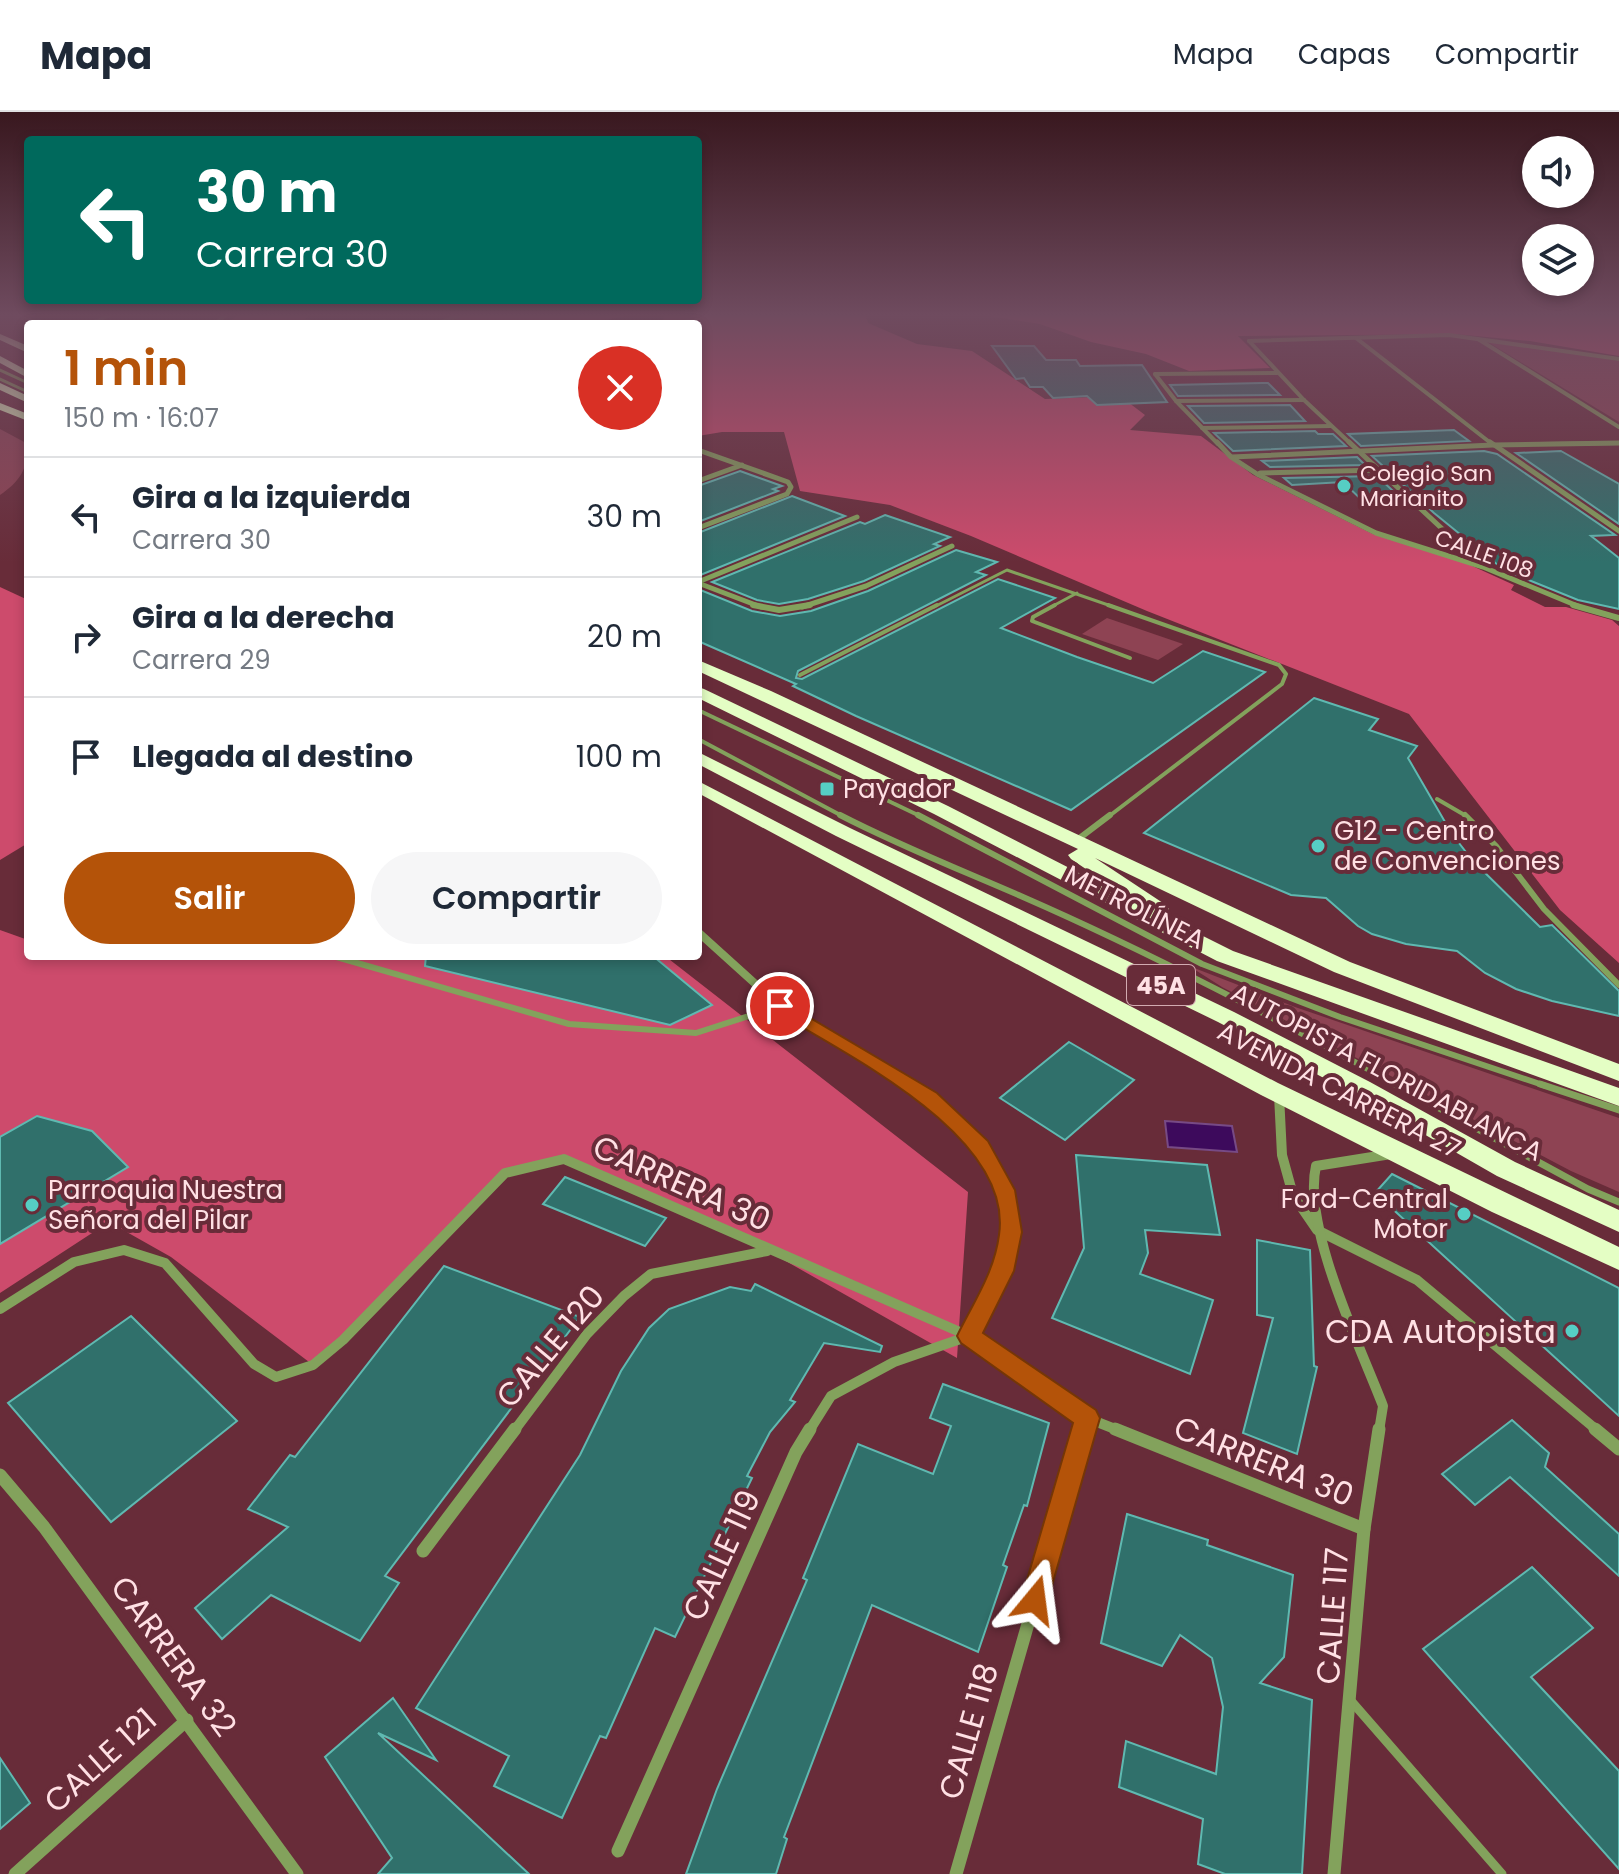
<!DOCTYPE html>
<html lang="es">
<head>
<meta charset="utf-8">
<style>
	body { margin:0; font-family:Poppins,sans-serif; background:#f6f6f7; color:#1f2937; height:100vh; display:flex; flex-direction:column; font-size:30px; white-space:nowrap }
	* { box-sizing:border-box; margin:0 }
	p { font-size:26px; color:#747a83 }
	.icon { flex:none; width:44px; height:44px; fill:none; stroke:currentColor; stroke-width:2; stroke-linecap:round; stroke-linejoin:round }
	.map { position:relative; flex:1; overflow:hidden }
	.panel { position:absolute; left:24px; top:208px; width:678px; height:640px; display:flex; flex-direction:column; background:#fff; border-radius:8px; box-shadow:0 4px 12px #0003 }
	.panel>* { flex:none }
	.top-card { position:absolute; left:24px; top:24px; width:678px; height:168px; border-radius:8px; box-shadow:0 4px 12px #0003; background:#00695c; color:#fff; overflow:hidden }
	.controls { position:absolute; left:1522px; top:24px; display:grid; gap:16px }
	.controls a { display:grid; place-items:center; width:72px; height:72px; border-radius:50%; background:#fff; box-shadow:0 4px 12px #0003; font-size:40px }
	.pin { position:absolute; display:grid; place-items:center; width:68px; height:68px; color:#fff; margin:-34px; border:4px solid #fff; border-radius:50%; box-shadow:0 2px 8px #0007 }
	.me { position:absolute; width:88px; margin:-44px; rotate:16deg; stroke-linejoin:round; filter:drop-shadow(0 0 6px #0008) }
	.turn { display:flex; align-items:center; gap:28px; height:168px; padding:0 40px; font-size:36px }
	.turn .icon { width:104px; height:104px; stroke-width:2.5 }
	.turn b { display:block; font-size:56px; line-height:68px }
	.round { display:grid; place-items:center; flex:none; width:84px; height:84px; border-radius:42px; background:#f6f6f7 }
	.head { display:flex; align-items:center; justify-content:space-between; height:136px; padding:0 40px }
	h1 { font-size:48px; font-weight:600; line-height:60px; color:#b45309 }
	.primary-button { display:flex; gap:16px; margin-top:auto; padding:16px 40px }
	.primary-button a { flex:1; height:92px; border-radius:48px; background:#b45309; color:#fff; font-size:32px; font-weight:600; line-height:92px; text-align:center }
	.primary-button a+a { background:#f6f6f7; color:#1f2937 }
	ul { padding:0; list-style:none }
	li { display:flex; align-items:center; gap:24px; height:120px; padding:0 40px; border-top:2px solid #e0e1e3 }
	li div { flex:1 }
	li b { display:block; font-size:30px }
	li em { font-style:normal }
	header { display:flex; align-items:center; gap:48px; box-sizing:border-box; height:112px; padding:0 40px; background:#fff; border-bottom:2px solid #e0e1e3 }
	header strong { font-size:38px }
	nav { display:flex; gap:44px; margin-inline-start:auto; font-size:28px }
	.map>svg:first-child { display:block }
	.green { fill:#8e4353 }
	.forest { fill:#cd4b6c }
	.water { fill:#3d0a5c; stroke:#774a85; stroke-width:2 }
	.building { fill:#30706b; stroke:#5fb9b1; stroke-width:2 }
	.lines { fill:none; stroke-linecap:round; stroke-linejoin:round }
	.service-far4 { stroke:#83a25c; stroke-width:3 }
	.service-far3 { stroke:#83a25c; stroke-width:4 }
	.service-far2 { stroke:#83a25c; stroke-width:6 }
	.service-far1 { stroke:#83a25c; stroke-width:7 }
	.service { stroke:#83a25c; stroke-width:9 }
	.minor-far5 { stroke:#83a25c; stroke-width:4 }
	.minor-far4 { stroke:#83a25c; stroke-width:5 }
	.minor-far3 { stroke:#83a25c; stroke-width:6 }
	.minor-far2 { stroke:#83a25c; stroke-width:8 }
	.minor-far1 { stroke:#83a25c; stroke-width:10 }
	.minor { stroke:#83a25c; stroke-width:13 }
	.trunk { fill:#e4fec4; fill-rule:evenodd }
	.route { fill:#b45309; stroke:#753606; stroke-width:2 }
	.poi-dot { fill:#56cec4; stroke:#682c39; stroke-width:3 }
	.labels { text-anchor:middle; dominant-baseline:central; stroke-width:8; stroke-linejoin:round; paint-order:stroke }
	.far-poi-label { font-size:22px; fill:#ffe0e4; stroke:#682c39; text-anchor:start }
	.far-street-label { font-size:22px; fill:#ffe0e4; stroke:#682c39 }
	.shield { fill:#682c39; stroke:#d2aab1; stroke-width:2 }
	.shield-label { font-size:24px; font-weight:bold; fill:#ffe0e4 }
	.poi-label { font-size:26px; fill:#ffe0e4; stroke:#682c39; text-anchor:start }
	.street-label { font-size:26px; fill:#ffe0e4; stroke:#682c39 }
	.near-street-label { font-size:32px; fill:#ffe0e4; stroke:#682c39 }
	.near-poi-label { font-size:32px; fill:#ffe0e4; stroke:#682c39; text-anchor:end }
</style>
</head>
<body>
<header>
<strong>Mapa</strong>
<nav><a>Mapa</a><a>Capas</a><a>Compartir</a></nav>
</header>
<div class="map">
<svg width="1619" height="1762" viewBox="0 0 1619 1762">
	<rect width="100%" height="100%" fill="#682c39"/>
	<g class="green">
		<path d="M1483 227 1619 249V310Z"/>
		<path d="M0 317 28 332C28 357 20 369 0 383Z"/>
		<path d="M1107 506 1183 532 1158 548 1082 522Z"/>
		<path d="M1189 854 1295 895 1619 1006V1080L1571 1059 1222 875Z"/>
	</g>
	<g class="forest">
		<path d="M237 204H309L304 207 319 209 313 212H225Z"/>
		<path d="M464 204H625L588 212H442Z"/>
		<path d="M664 204H866L868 211 917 232 972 239 1045 287 1120 284 1145 303 1130 318 1201 324 1253 363 1373 422 1468 452 1514 473 1511 478 1545 495H1566L1612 508 1619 514V851L1560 798 1409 602 1147 499 971 424 890 393 800 379 784 320H722L698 324V212H663Z"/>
		<path d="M989 204H1619V244L1530 229 1455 222 1238 224 1270 256 1189 259 1146 242 1091 230 1040 212Z"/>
		<path d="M0 475 28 488V731L0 748Z"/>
		<path d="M0 818 28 828V844H665L968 1080 957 1246 768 1139 564 1047 505 1061 313 1253 171 1145 109 1110 0 1181Z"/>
	</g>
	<path class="water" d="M1165 1009 1232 1014 1237 1040 1168 1035Z"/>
	<g class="building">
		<path d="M992 234H1034L1046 248H1076L1080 254 1142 253 1167 290 1097 293 1087 284 1053 286 1043 275H1030L1024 266 1016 267Z"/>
		<path d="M1262 271H1268L1280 283 1178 284 1170 273Z"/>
		<path d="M1290 293 1305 309 1204 311 1188 294Z"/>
		<path d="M1454 318 1469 329 1361 334 1348 322Z"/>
		<path d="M1315 319 1318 322H1333L1346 334 1233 339 1214 321Z"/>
		<path d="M1484 339 1497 342 1615 423 1591 424 1619 446V497L1578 488 1504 458 1434 401 1372 344Z"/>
		<path d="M1561 339 1619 372V412L1516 341Z"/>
		<path d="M1357 345 1365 353 1270 355 1262 349Z"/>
		<path d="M740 359 782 374 773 377 778 379 698 410V374Z"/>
		<path d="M1377 364 1408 393H1367L1343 370 1292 373 1284 366Z"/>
		<path d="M792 384 845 404 698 464V421Z"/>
		<path d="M885 403 950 425 934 432 940 434 864 469 808 487 779 492 757 488 712 470 860 410 865 412Z"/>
		<path d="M956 438 997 450 976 460 986 463 798 559 796 566 802 567 998 467 1055 486 1001 516 1077 545 1153 571 1203 539 1265 560 1071 698 856 604 793 574 796 572 698 529V477L752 499 780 504 811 499 868 479Z"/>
		<path d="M1314 586 1378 607 1369 618 1417 634 1408 646 1452 722 1473 749 1540 815 1552 813 1619 879V904L1552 889 1516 877 1485 861 1457 839 1406 832 1372 822 1358 814 1326 786 1291 783 1144 721Z"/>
		<path d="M426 844H653L712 893 670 913 425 854Z"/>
		<path d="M1069 930 1134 968 1065 1028 1000 986Z"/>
		<path d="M37 1004 92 1019 128 1055 0 1132V1025Z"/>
		<path d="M1076 1043 1207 1053 1220 1123 1145 1118 1148 1141 1140 1162 1213 1188 1190 1262 1052 1206 1084 1136Z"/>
		<path d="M1392 1062 1619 1176V1304L1375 1081Z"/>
		<path d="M565 1065 666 1106 645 1134 543 1092Z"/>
		<path d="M1257 1128 1310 1138 1314 1254 1317 1255 1297 1342 1243 1321 1273 1206 1257 1203Z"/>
		<path d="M444 1154 580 1205 385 1464 399 1471 360 1529 271 1483 222 1527 195 1496 288 1415 248 1397 290 1343 295 1345Z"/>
		<path d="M755 1172 882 1234 880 1240 824 1231 790 1288 795 1290 770 1320 747 1364 752 1366 675 1525 655 1516 606 1626 600 1624 562 1706 494 1674 509 1644 416 1596 580 1343 621 1259 649 1216 669 1197 730 1175 751 1179Z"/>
		<path d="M131 1204 237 1309 111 1410 8 1291Z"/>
		<path d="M943 1272 1049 1311 1027 1394 1024 1393 1003 1453 1007 1455 978 1540 872 1493 784 1725 787 1727 776 1762H686L717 1677 807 1468 803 1466 858 1332 933 1362 951 1314 930 1306Z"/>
		<path d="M1512 1308 1549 1341 1545 1355 1619 1422V1464L1510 1365 1475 1393 1442 1362Z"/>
		<path d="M1127 1402 1208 1428 1207 1433 1293 1463 1284 1545 1260 1571 1312 1588 1302 1762H1225L1198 1752 1203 1707 1119 1675 1126 1629 1216 1662 1223 1595 1212 1546 1180 1523 1162 1554 1101 1531Z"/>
		<path d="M1532 1455 1593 1516 1531 1565 1619 1659V1757L1423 1537Z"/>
		<path d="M393 1586 436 1648 378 1621 529 1762H378L392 1746 325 1645Z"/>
		<path d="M0 1646 30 1691 0 1717Z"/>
	</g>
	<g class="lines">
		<g class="service-far4">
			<path d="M88 212 109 204"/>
			<path d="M362 212 384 209 405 212"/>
			<path d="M0 258 28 271"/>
			<path d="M0 267 28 280"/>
			<path d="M934 495 1007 458 1114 495"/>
			<path d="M1051 495 1077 481"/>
		</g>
		<g class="service-far3">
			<path d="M1055 493 1033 505 1032 509 1130 546"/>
			<path d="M800 563 937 493"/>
			<path d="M698 598 922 705"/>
			<path d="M698 627 844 705"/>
			<path d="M1437 687 1468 705"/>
			<path d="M1108 705 1282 572 1286 562 1279 553 1108 493"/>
		</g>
		<g class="service-far2">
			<path d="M840 703C900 734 961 758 1023 785 1151 841 1276 907 1399 974"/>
			<path d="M918 703 1202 852 1340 905 1546 974"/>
			<path d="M1465 703 1496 734 1544 797 1619 873"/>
			<path d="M1077 728 1110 703"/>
			<path d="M333 844 569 912 696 921 780 894"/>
		</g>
		<g class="service-far1">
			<path d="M1395 972 1588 1077 1619 1090"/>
			<path d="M1540 972 1619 998"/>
		</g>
		<path class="service" d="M1352 1590 1502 1762"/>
		<g class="minor-far5">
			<path d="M214 212 225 204"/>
			<path d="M436 212 459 204"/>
			<path d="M1356 226 1492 332"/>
			<path d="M1478 227 1619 315"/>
			<path d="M1249 229 1449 223 1619 247"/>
			<path d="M1249 229 1304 288 1351 332"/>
			<path d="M1155 262 1176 289 1218 332"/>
			<path d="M1155 262 1277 261"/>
			<path d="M1176 289 1304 288"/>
			<path d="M1202 316 1331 314"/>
			<path d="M1539 332 1619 331"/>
		</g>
		<g class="minor-far4">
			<path d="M1217 330 1231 345 1257 362 1376 421 1483 455 1580 495"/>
			<path d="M1349 330 1481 453"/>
			<path d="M1490 330 1619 419"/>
			<path d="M698 338 788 370 791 375 787 382 698 416"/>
			<path d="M1232 345 1493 333 1619 331"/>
			<path d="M1260 361 1379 358"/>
			<path d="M698 369 742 353"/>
			<path d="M698 470 857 405"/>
			<path d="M698 471 761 495"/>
			<path d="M802 495 866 474 952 434"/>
		</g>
		<g class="minor-far3">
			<path d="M753 493 779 498 810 493"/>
			<path d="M1573 493 1619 506"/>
		</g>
		<path class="minor-far2" d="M698 820 781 895 910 974"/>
		<g class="minor-far1">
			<path d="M1279 983 1282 1043 1293 1083 1317 1118 1417 1168 1598 1319"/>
			<path d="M0 1197 74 1150 124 1138 165 1151 254 1252 276 1265 313 1253 343 1228 505 1061 564 1047 969 1224 1087 1306 1120 1319"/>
			<path d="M514 1319 587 1222 624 1184 651 1162 767 1139"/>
			<path d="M809 1319 831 1284 894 1250 969 1224C985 1196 1004 1167 1010 1135 1022 1065 959 1006 907 972"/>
			<path d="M1083 1319 1087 1306"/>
			<path d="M1379 1319 1383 1294C1360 1234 1302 1114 1316 1054L1391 1042"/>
		</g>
		<g class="minor">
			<path d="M1115 1317 1364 1417"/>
			<path d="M1595 1317 1619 1337"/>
			<path d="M0 1363 44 1415 297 1762"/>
			<path d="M423 1439 515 1317"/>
			<path d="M618 1739 796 1340 810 1317"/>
			<path d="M15 1762 187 1608"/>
			<path d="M956 1762 1084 1317"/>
			<path d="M1334 1762 1364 1417 1379 1317"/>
		</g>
		<g class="trunk">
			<path d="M0 222 28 234V241L0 228Z"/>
			<path d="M0 244 28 259V266L0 251Z"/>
			<path d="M0 271 28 284V291L0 278Z"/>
			<path d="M0 291 28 302V309L0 298Z"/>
			<path d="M698 548 771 579 1350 850 1619 952V969L1334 860 1095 746 1166 793 1169 797 1161 803 1233 839 1619 976V994L1217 849 934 702 698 586V575L704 577 948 694 1132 788 1071 747 1068 743 1078 737 698 559Z"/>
			<path d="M698 640 850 716 1234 900 1370 970 1515 1050 1619 1098V1120L1497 1064 1354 982 1218 910 836 724 698 652Z"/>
			<path d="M698 669 1278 971 1619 1135V1158L1492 1100 1261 983 698 681Z"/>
		</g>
	</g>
	<linearGradient id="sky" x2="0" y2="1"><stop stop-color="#39181f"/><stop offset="0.45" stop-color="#6f4b5f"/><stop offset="1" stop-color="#6f4b5f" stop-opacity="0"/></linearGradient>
	<rect width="1619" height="451" fill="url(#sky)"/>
	<path class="route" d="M780 888 937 981 988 1029 1015 1078 1022 1120 1014 1159 983 1221 1096 1298 1100 1306 1045 1498 1035 1502 1025 1498 1021 1488 1073 1311 961 1231 957 1224C973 1191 994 1161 999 1123 1014 1023 844 942 773 898L771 894 773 890Z"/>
	<g class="poi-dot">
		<circle cx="1344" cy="374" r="8"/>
		<rect x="819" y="669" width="16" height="16" rx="4"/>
		<circle cx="1318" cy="734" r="8"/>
		<circle cx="32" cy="1093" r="8"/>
		<circle cx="1464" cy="1102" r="8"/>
		<circle cx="1572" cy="1219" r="8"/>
	</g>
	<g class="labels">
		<g class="far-poi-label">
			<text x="1360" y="361">Colegio San<tspan x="1360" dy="25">Marianito</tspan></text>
		</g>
		<g class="far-street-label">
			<text transform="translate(1484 442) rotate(20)">CALLE 108</text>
		</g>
		<rect class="shield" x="1127" y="853" width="68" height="40" rx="6"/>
		<g class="shield-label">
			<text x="1161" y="873">45A</text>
		</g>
		<g class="poi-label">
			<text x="843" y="677">Payador</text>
			<text x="1334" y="719">G12 - Centro<tspan x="1334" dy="30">de Convenciones</tspan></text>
			<text x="48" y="1078">Parroquia Nuestra<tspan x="48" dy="30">Señora del Pilar</tspan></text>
			<text x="1448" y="1087" text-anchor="end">Ford-Central<tspan x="1448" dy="30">Motor</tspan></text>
		</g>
		<g class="street-label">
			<text transform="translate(1135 795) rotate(27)">METROLÍNEA</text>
			<text transform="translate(1387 960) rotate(28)">AUTOPISTA FLORIDABLANCA</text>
			<text transform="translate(1339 978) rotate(27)">AVENIDA CARRERA 27</text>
		</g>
		<g class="near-street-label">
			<text transform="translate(682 1071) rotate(24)">CARRERA 30</text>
			<text transform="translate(550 1234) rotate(-50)">CALLE 120</text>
			<text transform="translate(1264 1349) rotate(22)">CARRERA 30</text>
			<text transform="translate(721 1443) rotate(-65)">CALLE 119</text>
			<text transform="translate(1332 1504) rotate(-86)">CALLE 117</text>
			<text transform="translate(174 1544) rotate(54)">CARRERA 32</text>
			<text transform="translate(968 1619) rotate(-74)">CALLE 118</text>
			<text transform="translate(100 1648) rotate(-42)">CALLE 121</text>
		</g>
		<g class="near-poi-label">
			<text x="1556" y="1219">CDA Autopista</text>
		</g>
	</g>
</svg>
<div class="controls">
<a><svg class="icon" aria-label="sound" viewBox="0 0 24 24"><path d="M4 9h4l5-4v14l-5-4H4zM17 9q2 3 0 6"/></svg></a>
<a><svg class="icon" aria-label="layers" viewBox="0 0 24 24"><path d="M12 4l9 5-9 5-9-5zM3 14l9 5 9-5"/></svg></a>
</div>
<div class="pin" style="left:780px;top:894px;background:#d93025"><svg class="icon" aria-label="arrive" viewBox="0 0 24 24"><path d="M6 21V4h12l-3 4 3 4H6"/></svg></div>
<svg class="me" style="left:1035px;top:1488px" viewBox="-20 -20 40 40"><path d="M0-17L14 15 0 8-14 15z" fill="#b45309" stroke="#fff" stroke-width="4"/></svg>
<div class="top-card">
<div class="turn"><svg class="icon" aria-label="left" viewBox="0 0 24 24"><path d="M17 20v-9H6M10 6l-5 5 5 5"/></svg><div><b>30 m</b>Carrera 30</div></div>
</div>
<section class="panel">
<div class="head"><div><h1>1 min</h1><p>150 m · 16:07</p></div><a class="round" style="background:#d93025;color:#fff"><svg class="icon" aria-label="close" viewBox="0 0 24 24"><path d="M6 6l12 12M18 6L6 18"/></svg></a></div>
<ul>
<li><svg class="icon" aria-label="left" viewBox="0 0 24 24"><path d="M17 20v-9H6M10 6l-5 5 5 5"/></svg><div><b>Gira a la izquierda</b><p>Carrera 30</p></div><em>30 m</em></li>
<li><svg class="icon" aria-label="right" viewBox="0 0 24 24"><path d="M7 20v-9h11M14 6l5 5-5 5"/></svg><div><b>Gira a la derecha</b><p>Carrera 29</p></div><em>20 m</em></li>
<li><svg class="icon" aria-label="arrive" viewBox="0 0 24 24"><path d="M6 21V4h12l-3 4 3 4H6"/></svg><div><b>Llegada al destino</b></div><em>100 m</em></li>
</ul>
<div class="primary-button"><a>Salir</a><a>Compartir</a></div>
</section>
</div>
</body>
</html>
